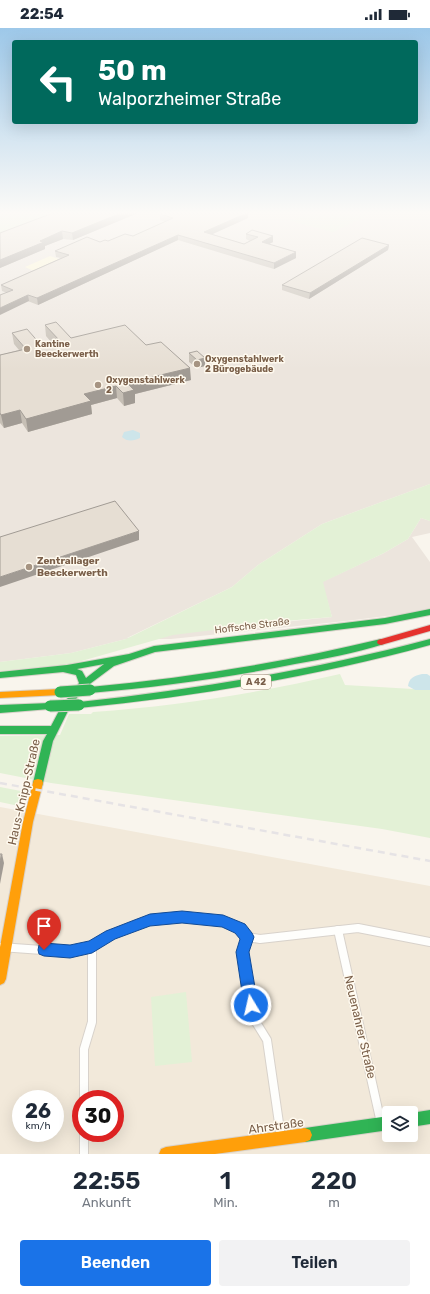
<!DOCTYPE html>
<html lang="de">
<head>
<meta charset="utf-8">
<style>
	body { margin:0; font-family:Rubik,sans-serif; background:#f2f2f3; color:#1f2937; height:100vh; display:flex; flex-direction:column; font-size:15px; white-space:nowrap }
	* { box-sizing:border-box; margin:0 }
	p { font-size:13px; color:#747a83 }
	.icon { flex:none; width:22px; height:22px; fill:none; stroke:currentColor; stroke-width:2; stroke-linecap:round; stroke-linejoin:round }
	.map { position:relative; height:1126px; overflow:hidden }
	.sheet { display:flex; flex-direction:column; background:#fff; flex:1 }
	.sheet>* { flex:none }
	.hud { position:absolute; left:12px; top:12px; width:406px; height:84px; border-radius:4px; box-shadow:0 4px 16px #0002; background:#00695c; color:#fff; overflow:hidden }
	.tools { position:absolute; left:382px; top:1078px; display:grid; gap:8px }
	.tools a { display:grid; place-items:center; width:36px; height:36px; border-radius:4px; background:#fff; box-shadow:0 4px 16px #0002; font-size:20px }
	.speed { position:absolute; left:12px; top:1062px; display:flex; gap:8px; font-size:20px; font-weight:700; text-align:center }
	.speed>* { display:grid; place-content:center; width:52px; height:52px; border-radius:50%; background:#fff; box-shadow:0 4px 16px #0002; line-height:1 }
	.speed small { font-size:10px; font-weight:400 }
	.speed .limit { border:6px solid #d22; background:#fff; color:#111 }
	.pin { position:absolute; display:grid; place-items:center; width:34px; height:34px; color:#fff; margin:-41px -17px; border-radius:50% 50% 50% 0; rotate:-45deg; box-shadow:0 0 4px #0007 }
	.pin .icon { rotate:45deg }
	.me { position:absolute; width:44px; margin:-22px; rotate:351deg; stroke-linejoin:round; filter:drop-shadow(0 0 3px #0008) }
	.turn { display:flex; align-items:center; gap:14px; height:84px; padding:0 20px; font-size:18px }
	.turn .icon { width:52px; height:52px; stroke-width:2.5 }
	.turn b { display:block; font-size:28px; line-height:34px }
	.eta { display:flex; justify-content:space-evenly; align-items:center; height:68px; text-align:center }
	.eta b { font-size:24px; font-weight:600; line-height:28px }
	.cta { display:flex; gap:8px; margin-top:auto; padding:8px 20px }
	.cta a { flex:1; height:46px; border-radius:4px; background:#1a73e8; color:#fff; font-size:16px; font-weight:600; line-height:46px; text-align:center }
	.cta a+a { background:#f2f2f3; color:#1f2937 }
	.status { display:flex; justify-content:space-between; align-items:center; height:28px; padding:0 20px; background:#fff; direction:ltr }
	.status svg { height:11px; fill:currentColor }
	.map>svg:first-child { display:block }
	.residential { fill:#f2e9da; fill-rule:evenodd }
	.industrial { fill:#ece5dd }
	.green { fill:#e3f1d6 }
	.sand { fill:#fcf6d4 }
	.water { fill:#cde5ea }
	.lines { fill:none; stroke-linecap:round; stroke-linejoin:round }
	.street-casing { stroke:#d8d2cb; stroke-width:10 }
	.fast-casing { stroke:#d9d2ca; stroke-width:2 }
	.slow-casing { stroke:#d9d2ca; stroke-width:2 }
	.jam-casing { stroke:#d9d2ca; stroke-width:2 }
	.street { stroke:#fefefc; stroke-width:8 }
	.fast { fill:#30b455; fill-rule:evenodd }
	.slow { fill:#ff9f0a; fill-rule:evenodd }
	.jam { fill:#e5322d; fill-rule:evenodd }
	.rail { stroke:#e6e3e5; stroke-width:2.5; stroke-dasharray:7 5; stroke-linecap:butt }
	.fast-bridge-casing { stroke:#dad2ca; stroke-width:13; stroke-linecap:butt }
	.fast-bridge { stroke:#30b455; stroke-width:11 }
	.wall { fill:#c6bfb5 }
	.shaded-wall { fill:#a19b94 }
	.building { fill:#e6ded3; stroke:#a19b94 }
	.route { fill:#1a73e8; stroke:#114b97 }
	.poi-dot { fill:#a69482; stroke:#fffaef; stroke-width:1.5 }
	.labels { text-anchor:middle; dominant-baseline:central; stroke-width:3; stroke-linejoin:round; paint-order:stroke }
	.far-poi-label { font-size:9px; font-weight:bold; fill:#7a5f49; stroke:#fffaef; text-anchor:start }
	.shield { fill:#fffaef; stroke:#a28e7b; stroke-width:1 }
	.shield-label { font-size:9px; font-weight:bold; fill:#7a5f49 }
	.poi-label { font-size:10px; font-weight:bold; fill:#7a5f49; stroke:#fffaef; text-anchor:start }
	.street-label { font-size:10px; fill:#7a5f49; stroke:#fffaef }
	.near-street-label { font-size:12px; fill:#7a5f49; stroke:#fffaef }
</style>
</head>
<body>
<div class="status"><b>22:54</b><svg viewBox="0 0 49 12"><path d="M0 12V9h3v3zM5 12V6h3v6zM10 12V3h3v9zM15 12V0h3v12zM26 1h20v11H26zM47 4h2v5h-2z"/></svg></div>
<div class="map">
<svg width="430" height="1126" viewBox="0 0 430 1126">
	<rect width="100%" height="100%" fill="#f9f5ed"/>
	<path class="residential" d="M0 779 430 858V1126H0ZM21 1071H55V1105H21ZM81 1071H115V1105H81ZM389 1085H411V1107H389Z"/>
	<path class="industrial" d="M59 185H430V456L322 496 258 537 232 559 127 610 332 589 322 554 384 525 408 511 421 490 430 493V505L412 509 430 534V580L402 586 346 593 171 611H126L71 625 0 634V207Z"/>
	<g class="green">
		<path d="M0 185H59L0 207Z"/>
		<path d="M308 185H368L369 187 333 204 290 193Z"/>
		<path d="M430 456V493L421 490 408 511 384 525 323 554 332 589 285 593 173 607 71 636 0 643V634L71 625 126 611 232 559 258 537 322 496Z"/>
		<path d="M340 646 345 657 430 662V810L382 801 51 755 0 745V708L60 707 69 686H91L93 684C176 678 259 665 340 646Z"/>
		<path d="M0 759 26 764 19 778 0 774Z"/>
		<path d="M186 964 192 1034 155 1038 151 969Z"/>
	</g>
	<path class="sand" d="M50 228 62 232 36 244 25 239Z"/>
	<g class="water">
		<path d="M133 402 140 405V410C134 413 127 414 122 409L124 404Z"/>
		<path d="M422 646H427L430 648V662H415L408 658C409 650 414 648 422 646Z"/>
	</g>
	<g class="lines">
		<defs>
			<g id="street">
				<path d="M338 902 381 1095"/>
				<path d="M247 909 243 924 254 991 267 1012 281 1109"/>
				<path d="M0 919 70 924 92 919 110 907 136 896 150 892 182 889 223 893 240 900 247 909 260 911 358 900 430 914"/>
				<path d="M84 1071V1021L92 994V919"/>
				<path d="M84 1105V1126"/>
			</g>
			<g id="fast">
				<path d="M430 581V587L385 596 155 624 114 638 83 661 68 683 53 713 43 755 42 758 38 759 34 758 33 755 43 713 47 706H0V698H51L61 679 79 655 76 647 63 644 0 650V644L67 637 129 626 154 618 385 590ZM104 636 86 650 82 643 77 641Z"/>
				<path d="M381 611 384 612 385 614 384 616C355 625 325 631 295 636 227 650 159 659 90 665L87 664 86 662 87 660 90 659C188 650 285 634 381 611Z"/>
				<path d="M430 611V617C314 649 198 668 79 680L76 679 74 677 76 675 79 674C198 661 314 642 430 611Z"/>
				<path d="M50 675 53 676 55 678 53 680 50 681 0 685V677Z"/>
				<path d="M430 1082V1096L411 1099V1085Z"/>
				<path d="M389 1088V1102L305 1114 300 1112 298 1107 300 1102 305 1100Z"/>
			</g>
			<g id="slow">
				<path d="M60 661 63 662 64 664 63 666 60 667 0 670V664Z"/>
				<path d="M38 751 42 752 43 755 33 794 6 951 4 955 0 957V919L23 794 33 755 34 752Z"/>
				<path d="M305 1100 310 1102 312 1107 310 1112 305 1114 215 1126H159L161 1121 166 1119Z"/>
			</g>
			<path id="jam" d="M430 597V603L381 617 378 616 377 614 378 612Z"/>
		</defs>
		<use href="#street" class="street-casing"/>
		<use href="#fast" class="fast-casing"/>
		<use href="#slow" class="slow-casing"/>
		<use href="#jam" class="jam-casing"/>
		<use href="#street" class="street"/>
		<use href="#fast" class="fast"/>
		<use href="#slow" class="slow"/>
		<use href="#jam" class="jam"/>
		<path class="rail" d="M0 755 430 833"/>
		<defs>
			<g id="fast-bridge">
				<path d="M60 664 90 662"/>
				<path d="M50 678 79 677"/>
			</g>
		</defs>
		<use href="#fast-bridge" class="fast-bridge-casing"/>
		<use href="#fast-bridge" class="fast-bridge"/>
	</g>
	<g class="wall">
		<path d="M138 185 73 212 63 211 45 218V221L0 240V205Z"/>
		<path d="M164 185H248V190L212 206 244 216 250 213 246 211V206L252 202 273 214 269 216 296 224V230L274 241 178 212 38 277 2 263 1 257 61 230 56 229 55 223 100 214 108 213 133 208 166 194 160 192V186Z"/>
		<path d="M389 217 388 222 309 271 282 262V257Z"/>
		<path d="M45 297 71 310 146 317 191 352 135 366V375L124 378 117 370 91 377 92 386 28 404 22 395 4 400 0 395V327L19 322 14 316 12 305 41 317 52 315 46 308Z"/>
		<path d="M189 325 205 330V338L197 340 189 334Z"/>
	</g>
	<g class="shaded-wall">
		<path d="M121 185H138L73 212 72 205Z"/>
		<path d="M247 185H248V190L204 210V204Z"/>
		<path d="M62 203 63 211 45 218V221L0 240V232L40 213Z"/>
		<path d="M178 207V212L38 277 37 270Z"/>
		<path d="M273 208V214L262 220V214Z"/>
		<path d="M389 217 388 222 309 271 310 265Z"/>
		<path d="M296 224V230L274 241V235Z"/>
		<path d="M28 267 29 273 0 287V280Z"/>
		<path d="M205 330V338L197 340V332Z"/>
		<path d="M190 340 191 352 135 366V375L124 378 123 365 127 355Z"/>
		<path d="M116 358 117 370 91 377 92 386 28 404 26 391 84 366Z"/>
		<path d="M20 382 22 395 4 400 1 387Z"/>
		<path d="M139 503V512L0 559V549Z"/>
		<path d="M2 826 4 835 0 856V833Z"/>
	</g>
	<g class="building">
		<path d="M53 185H121L72 205 62 203 40 213 44 214 0 232V205Z"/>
		<path d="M164 185H247L204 204 244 216 258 209 246 206 252 202 273 208 262 214 296 224 274 235 178 207 37 270 28 267 0 280V267L13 262 1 257 69 227 55 223 87 209 100 214 105 212 108 213 125 206 133 208 173 190 160 186Z"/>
		<path d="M362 210 389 217 310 265 282 257Z"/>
		<path d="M56 294 71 310 125 297 146 317 161 314 190 340 127 355 134 362 123 365 116 358 84 366 91 373 26 391 20 382 1 387 0 385V327L26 321 12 305 27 301 41 317 60 313 45 297Z"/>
		<path d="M197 323 205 330 197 332 189 325Z"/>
		<path d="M115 473 139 503 0 549V509Z"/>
		<path d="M0 826H2L0 833Z"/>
	</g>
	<linearGradient id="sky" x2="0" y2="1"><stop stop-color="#9dc8e9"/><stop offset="0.54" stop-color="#fcfaf7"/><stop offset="1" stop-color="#fcfaf7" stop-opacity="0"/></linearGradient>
	<rect width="430" height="342" fill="url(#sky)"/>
	<path class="route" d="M182 883 223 887 245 896 252 905 254 909 249 924 258 977 256 982 251 984 246 982 244 977 236 924 240 911 235 905 222 899 182 895 150 898 115 911 92 925 70 930 44 928 39 926 38 922 39 917 44 915 70 917 89 913 106 903 150 886Z"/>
	<g class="poi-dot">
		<circle cx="27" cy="321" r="4"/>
		<circle cx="197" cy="336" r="4"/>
		<circle cx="98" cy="357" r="4"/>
		<circle cx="29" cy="539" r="4"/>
	</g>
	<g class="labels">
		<g class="far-poi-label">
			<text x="35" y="316">Kantine<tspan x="35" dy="10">Beeckerwerth</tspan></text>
			<text x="205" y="331">Oxygenstahlwerk<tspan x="205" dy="10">2 Bürogebäude</tspan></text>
			<text x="106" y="352">Oxygenstahlwerk<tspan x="106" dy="10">2</tspan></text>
		</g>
		<rect class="shield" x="241" y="647" width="30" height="14" rx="3"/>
		<g class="shield-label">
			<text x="256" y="654">A 42</text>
		</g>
		<g class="poi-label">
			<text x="37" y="533">Zentrallager<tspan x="37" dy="12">Beeckerwerth</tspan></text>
		</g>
		<g class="street-label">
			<text transform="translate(252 598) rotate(-7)">Hoffsche Straße</text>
		</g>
		<g class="near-street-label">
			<text transform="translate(24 764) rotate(-77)">Haus-Knipp-Straße</text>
			<text transform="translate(360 999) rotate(77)">Neuenahrer Straße</text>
			<text transform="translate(276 1098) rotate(-8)">Ahrstraße</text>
		</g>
	</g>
</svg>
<div class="tools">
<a><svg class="icon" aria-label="layers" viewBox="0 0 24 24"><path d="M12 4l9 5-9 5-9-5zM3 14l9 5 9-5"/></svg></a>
</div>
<div class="speed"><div>26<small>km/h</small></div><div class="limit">30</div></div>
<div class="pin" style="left:44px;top:922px;background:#d93025"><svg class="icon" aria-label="arrive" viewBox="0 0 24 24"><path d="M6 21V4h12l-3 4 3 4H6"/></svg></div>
<svg class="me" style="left:251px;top:977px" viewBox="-20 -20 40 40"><circle r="17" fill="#1a73e8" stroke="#fff" stroke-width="3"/><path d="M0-11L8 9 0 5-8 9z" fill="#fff"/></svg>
<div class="hud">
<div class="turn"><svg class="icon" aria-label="left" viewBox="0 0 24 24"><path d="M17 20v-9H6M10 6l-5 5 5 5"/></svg><div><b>50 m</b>Walporzheimer Straße</div></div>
</div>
</div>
<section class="sheet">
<div class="eta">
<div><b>22:55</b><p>Ankunft</p></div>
<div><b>1</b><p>Min.</p></div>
<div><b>220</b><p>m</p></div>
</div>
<div class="cta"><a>Beenden</a><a>Teilen</a></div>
</section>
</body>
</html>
